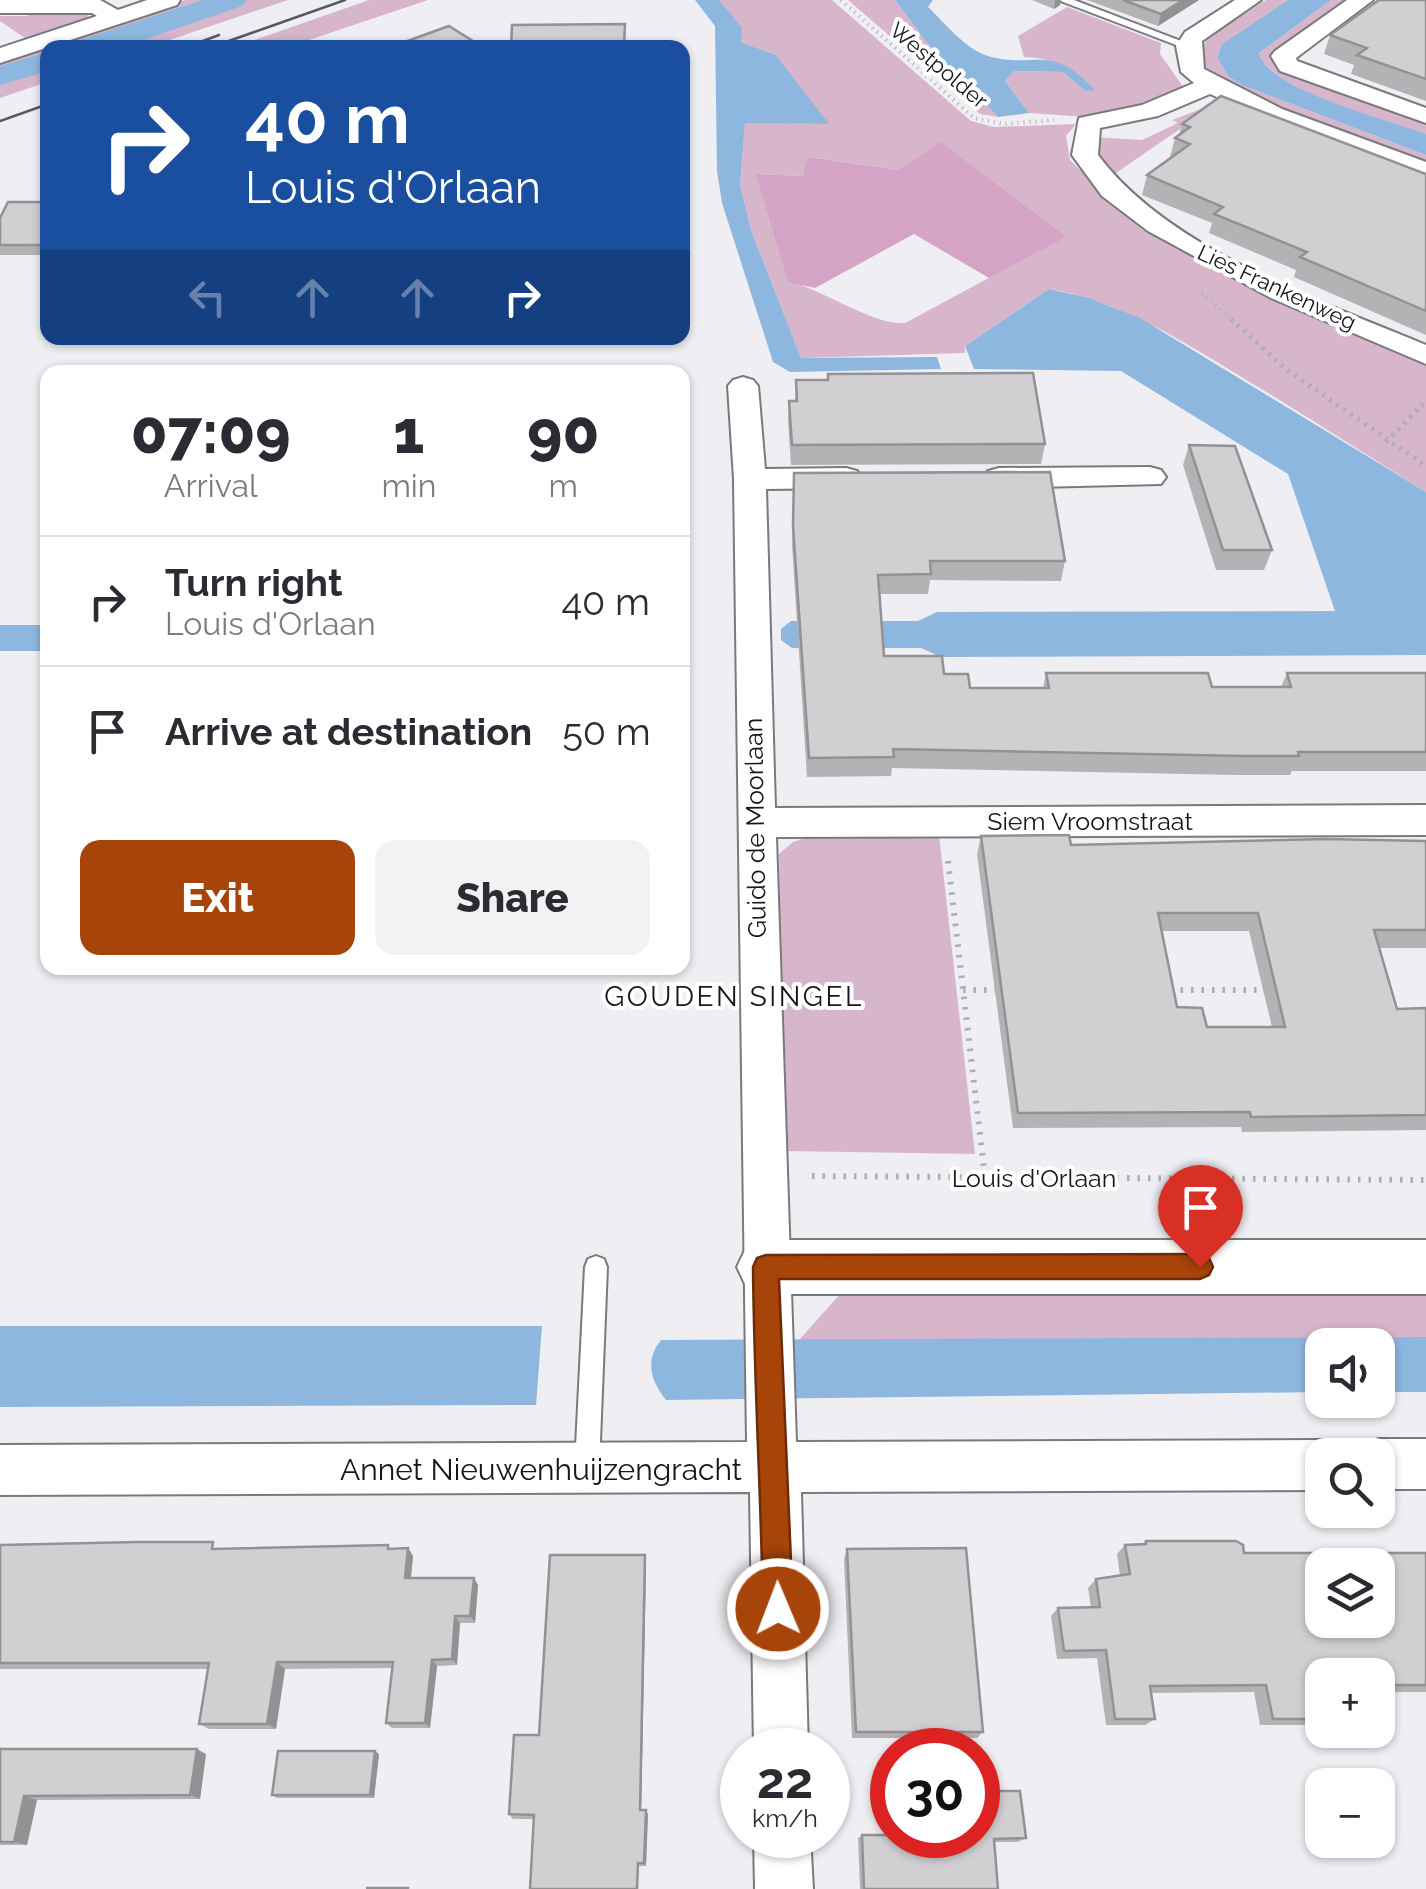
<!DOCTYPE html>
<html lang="en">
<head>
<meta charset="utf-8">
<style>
	body { margin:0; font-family:Raleway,sans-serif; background:#f2f2f3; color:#2b2b33; height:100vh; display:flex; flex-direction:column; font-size:38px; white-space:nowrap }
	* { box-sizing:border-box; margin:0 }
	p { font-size:32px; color:#7c7c81 }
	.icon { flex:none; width:55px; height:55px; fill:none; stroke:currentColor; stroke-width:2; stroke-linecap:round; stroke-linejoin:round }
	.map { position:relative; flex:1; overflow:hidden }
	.drawer { position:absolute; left:40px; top:365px; width:650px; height:610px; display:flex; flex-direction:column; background:#fff; border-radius:20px; box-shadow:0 2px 8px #0004 }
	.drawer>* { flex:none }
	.guide { position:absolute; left:40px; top:40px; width:650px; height:305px; border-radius:20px; box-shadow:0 2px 8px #0004; background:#1a4fa0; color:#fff; overflow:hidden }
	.buttons { position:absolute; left:1305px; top:1328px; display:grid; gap:20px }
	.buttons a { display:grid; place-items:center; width:90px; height:90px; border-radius:20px; background:#fff; box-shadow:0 2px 8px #0004; font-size:50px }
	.speed { position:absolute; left:720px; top:1728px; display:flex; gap:20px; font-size:50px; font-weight:700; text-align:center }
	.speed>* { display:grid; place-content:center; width:130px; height:130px; border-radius:50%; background:#fff; box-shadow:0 2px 8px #0004; line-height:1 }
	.speed small { font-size:25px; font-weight:400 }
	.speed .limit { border:15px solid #d22; background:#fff; color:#111 }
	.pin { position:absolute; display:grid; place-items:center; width:85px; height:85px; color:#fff; margin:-102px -42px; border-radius:50% 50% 50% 0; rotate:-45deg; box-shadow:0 0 10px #0007 }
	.pin .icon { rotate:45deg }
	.me { position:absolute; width:110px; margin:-55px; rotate:359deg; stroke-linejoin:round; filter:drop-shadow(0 0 8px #0008) }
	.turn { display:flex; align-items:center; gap:35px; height:210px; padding:0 40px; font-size:45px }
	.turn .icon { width:130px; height:130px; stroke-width:2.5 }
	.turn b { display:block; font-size:70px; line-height:85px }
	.lanes { display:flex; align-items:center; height:95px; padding:0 40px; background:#0003; justify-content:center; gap:50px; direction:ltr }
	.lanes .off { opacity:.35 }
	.eta { display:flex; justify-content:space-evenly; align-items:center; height:170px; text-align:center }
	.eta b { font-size:60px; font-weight:800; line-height:70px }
	.primary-button { display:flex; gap:20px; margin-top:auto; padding:20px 40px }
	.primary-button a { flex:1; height:115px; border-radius:20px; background:#a74409; color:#fff; font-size:40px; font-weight:800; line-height:115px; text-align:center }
	.primary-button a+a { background:#f2f2f3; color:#2b2b33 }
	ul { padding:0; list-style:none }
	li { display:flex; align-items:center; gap:30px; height:130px; padding:0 40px; border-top:2px solid #e1e1e2 }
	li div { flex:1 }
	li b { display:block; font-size:38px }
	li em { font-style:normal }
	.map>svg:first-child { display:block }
	.green { fill:#d7b6cc; fill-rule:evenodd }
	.forest { fill:#d4a3c5 }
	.water { fill:#8eb7df }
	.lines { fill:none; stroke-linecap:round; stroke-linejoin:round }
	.canal { fill:#8eb7df; fill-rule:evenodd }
	.service-casing { stroke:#7a7a7e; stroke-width:4 }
	.minor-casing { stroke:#7a7a7e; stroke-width:4 }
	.tertiary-casing { stroke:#7a7a7e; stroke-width:4 }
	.path-far2 { stroke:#aeadb1; stroke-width:4; stroke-dasharray:1 5; stroke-linecap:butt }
	.path-far1 { stroke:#aeadb1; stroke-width:5; stroke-dasharray:2.5 6; stroke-linecap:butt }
	.path { stroke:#aeadb1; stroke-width:6; stroke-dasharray:2.5 8; stroke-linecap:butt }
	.service { fill:#fff; fill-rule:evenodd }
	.minor { fill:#fff; fill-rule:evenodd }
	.tertiary { fill:#fff; fill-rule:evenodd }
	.tram { stroke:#59585a; stroke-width:2.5 }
	.wall { fill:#b5b2b5; fill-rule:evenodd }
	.shaded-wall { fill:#939194 }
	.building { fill:#d2cfd3; stroke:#939194; stroke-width:2.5; fill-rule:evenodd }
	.route { fill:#a74409; stroke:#6d2c06; stroke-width:2.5 }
	.labels { text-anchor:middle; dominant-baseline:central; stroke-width:8; stroke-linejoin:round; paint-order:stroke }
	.far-street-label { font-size:22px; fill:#171618; stroke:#fff }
	.street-label { font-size:25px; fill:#171618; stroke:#fff }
	.neighbourhood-label { font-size:28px; letter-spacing:2.5px; fill:#171618; stroke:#fff }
	.near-street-label { font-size:30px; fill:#171618; stroke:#fff }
</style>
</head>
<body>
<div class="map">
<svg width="1426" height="1889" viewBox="0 0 1426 1889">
	<rect width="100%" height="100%" fill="#efeef3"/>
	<g class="green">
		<path d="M185 0H288L149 47 48 48 47 82 0 98V63Z"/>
		<path d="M369 0H428L288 47H235Z"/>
		<path d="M719 0H832L971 121 994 127 1076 124 1066 136 1070 160 1122 211 1426 363V492C1365 454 1305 415 1243 378 1182 341 1121 301 1049 289L965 346V353L801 358 751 230 740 185 745 122 828 124 776 55 741 42ZM809 157 899 170 1065 237 905 323C871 325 825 290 788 281L757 174 803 176Z"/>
		<path d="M848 0H895L928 44 998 117 980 114Z"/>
		<path d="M1266 0H1288L1222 44 1217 58 1228 76 1242 85 1426 155V162L1229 88C1210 76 1193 60 1208 38Z"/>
		<path d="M1331 0H1350L1279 60 1426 123V134C1389 121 1269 90 1259 53Z"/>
		<path d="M1067 7 1161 43 1160 54 1184 88 1156 102 1086 117 1029 113 1005 81 1014 71 1063 72 1085 91 1094 89C1074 68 1053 58 1024 57L1018 36Z"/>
		<path d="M30 11H82L88 14V19L0 50 25 38 0 21V16H28Z"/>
		<path d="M1209 106 1212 107 1113 175 1097 162 1093 137 1142 140 1178 123 1172 120Z"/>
		<path d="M939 835 975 1154 783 1151 779 854 793 842 811 836Z"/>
		<path d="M1426 1291V1337L799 1340 841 1293Z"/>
	</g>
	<path class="forest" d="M941 142 1066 237 989 278 914 234 815 288 788 282 756 174 803 176 808 157 899 170Z"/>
	<g class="water">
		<path d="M695 0H719L742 28 741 42 776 55 829 124 745 123 740 185 751 230 801 358 937 357 941 369 790 372 773 362 722 203 717 171 715 26Z"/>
		<path d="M895 0H933L928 7C945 23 965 49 988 56 1037 70 1049 41 1095 90L1085 91 1063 72 1014 71 1005 81 1029 113 998 117 928 44Z"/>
		<path d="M1288 0H1331L1259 53C1268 90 1390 120 1426 134V155L1242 85 1228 76 1217 58 1222 44Z"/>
		<path d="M1049 289 1089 298 1140 318 1426 492V655L941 657 921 648H792L781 640V629L791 621H918L937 612 1335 611 1288 474 1121 371 974 369 965 346Z"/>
		<rect x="0" y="625" width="47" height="26"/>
		<path d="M0 1326H542L536 1405 0 1407Z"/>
		<path d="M1426 1337V1392H1378V1345H1322V1392L666 1400C650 1380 645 1360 661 1340Z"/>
	</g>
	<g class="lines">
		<g class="canal">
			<path d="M203 0H247L242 6 120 48H73L77 41Z"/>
			<path d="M48 52V71L0 85V66Z"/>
		</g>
		<defs>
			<g id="service">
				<path d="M1058 0H1074L1194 46 1184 48Z"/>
				<path d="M596 1256 604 1259 607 1267 599 1466 596 1475 587 1478 578 1475 575 1466 585 1267 588 1259Z"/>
			</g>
			<g id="minor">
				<path d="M0 0H100L118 10 147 0H180L177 5 0 63V48L97 16 92 13H0Z"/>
				<path d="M1235 0H1261L1202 41 1204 69 1282 109 1426 162V179L1296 132 1210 94 1158 116 1100 128 1098 155C1169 250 1319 300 1426 345V364L1271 298 1148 231 1102 196 1072 155 1079 118 1142 105 1194 83 1181 72 1176 46 1185 32Z"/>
				<path d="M1347 0H1373L1296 58 1297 61 1426 108V123L1280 71 1271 56 1275 51Z"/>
				<path d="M743 377 753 380 758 386 765 469 846 468 857 471 862 478 857 485 846 488 766 489 775 808 1426 805V835L776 837 796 1442 1322 1440 1340 1447 1343 1455H1322V1490L801 1492 808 1750H754L750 1492 0 1495V1445L747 1442 734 479 728 386 733 380Z"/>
				<path d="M1150 467 1161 470 1166 477 1161 484 999 488 988 485 983 478 988 471 999 468Z"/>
				<path d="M1378 1439H1426V1489H1378V1455H1357L1360 1446Z"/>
				<path d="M754 1835H810L813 1889H755Z"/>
			</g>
			<path id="tertiary" d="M766 1240H1426V1294H766L746 1286 737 1267 746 1248Z"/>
		</defs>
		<use href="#service" class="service-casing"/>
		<use href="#minor" class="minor-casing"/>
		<use href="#tertiary" class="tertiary-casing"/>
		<g class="path-far2">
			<path d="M841 0 974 118 1003 124 1054 120"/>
			<path d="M1202 293 1234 322"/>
		</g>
		<g class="path-far1">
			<path d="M1231 319 1287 370 1426 466"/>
			<path d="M1386 442 1426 401"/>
		</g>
		<g class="path">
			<path d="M948 861 985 1177"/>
			<path d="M963 990H1002"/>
			<path d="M1170 990H1267"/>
			<path d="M812 1176 1426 1180"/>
		</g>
		<use href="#service" class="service"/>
		<use href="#minor" class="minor"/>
		<use href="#tertiary" class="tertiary"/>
		<g class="tram">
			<path d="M184 48 219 35"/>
			<path d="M209 48 345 0"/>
			<path d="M0 121 48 104"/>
		</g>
	</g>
	<g class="wall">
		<path d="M1032 0H1061L1060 5 1054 9Z"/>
		<path d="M1087 0H1199L1158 26Z"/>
		<path d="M1426 0V101L1351 74 1354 65 1324 54 1330 35Z"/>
		<path d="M1182 124 1426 174V335L1294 277 1296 270 1209 233 1212 223 1142 195 1147 175 1171 158 1170 157 1175 138 1179 135Z"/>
		<path d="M48 202V255H0V218Z"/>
		<path d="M828 374 1045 444 1041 464 791 465 788 421 789 401H795L796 380H827Z"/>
		<path d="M1189 445 1272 550 1264 570H1216L1183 465Z"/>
		<path d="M794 473 1065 561 1061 581 930 580 928 594H879L884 656 944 674 970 688H1043L1046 673 1212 687H1281L1287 673H1426V771H1292L1290 775H1236L892 768 891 776 807 777 792 545Z"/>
		<path d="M981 836 1071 845 1426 841V948H1379L1397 1009 1426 1008V1130L1242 1132 1241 1127 1013 1128 977 854ZM1162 931H1249L1272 1027H1207L1177 1007Z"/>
		<path d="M1146 1541 1244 1553H1426V1692H1378V1675H1322V1725H1260L1254 1692 1151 1693 1155 1719 1145 1725H1106L1097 1658 1057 1659 1051 1616 1058 1608 1091 1607 1088 1588 1096 1579 1120 1576 1117 1554 1125 1545 1142 1544Z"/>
		<path d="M0 1545 221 1549 408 1548 413 1556 411 1578H474L478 1585 475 1623H460L457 1665 437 1666 430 1728H392L386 1723 392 1668 285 1669 276 1729H209L199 1724 208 1669H0Z"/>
		<path d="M847 1549 983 1732 977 1738H852L844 1559Z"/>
		<path d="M645 1555 646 1564 641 1810 648 1814 646 1866H640L534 1819H513L509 1814 539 1735Z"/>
		<path d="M0 1749 206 1754 200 1799 37 1800 27 1845H0Z"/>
		<path d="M379 1754 374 1798H277L272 1795Z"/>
		<path d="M862 1835 1026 1838 1018 1842H994L998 1889H860L858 1838Z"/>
	</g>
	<g class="shaded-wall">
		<path d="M1055 0H1061L1060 5 1054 9Z"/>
		<path d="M1183 0H1199L1158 26 1161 14Z"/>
		<path d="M408 1548 413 1556 410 1585 405 1578Z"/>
		<path d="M645 1555 646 1564 641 1814 640 1810Z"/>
		<path d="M474 1578 478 1585 475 1623 470 1616Z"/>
		<path d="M455 1616 460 1623 457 1665 452 1659Z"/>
		<path d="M432 1660 437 1666 430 1728 425 1723Z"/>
		<path d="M277 1662 285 1669 276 1729 267 1724Z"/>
		<path d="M197 1749 206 1754 200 1799 190 1795Z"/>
		<path d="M375 1751 379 1754 374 1798 370 1795Z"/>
		<path d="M24 1796 37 1800 27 1845 14 1842Z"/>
		<path d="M646 1810 648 1814 646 1866 644 1863Z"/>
	</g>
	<g class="building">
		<path d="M1123 0H1183L1161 14Z"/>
		<path d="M1379 0H1426V79L1357 55 1367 48 1330 35Z"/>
		<path d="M625 24 624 48H511L512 25Z"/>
		<path d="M449 26 484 48H388Z"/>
		<path d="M1221 96 1426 174V311L1300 257 1307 252 1214 214 1223 207 1147 175 1190 144 1175 138 1190 127 1182 124Z"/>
		<path d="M8 202H48V245H0V218Z"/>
		<path d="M1033 373 1045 444 792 445 789 401H797L796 380H828V374Z"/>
		<path d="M1189 445 1235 446 1272 550H1223Z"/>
		<path d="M1050 472 1065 561H930L931 574 878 575 884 656H942L944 674H968L970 688H1049L1046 673H1208L1212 687H1291L1287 673H1426V752H1298L1299 756H1244L893 749 894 757 809 758 793 526 794 473Z"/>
		<path d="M1069 835 1071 845 1325 839 1426 841V930H1374L1397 1009 1426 1008V1115L1251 1117 1250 1112 1018 1113 981 836ZM1158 913H1258L1285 1027H1207L1202 1008 1177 1007Z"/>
		<path d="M1146 1541H1236L1243 1545 1244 1553H1426V1685H1378V1675H1322V1719H1273L1266 1685 1150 1686 1155 1719H1115L1106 1650 1064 1651 1058 1608 1100 1607 1096 1579 1130 1574 1125 1545 1146 1544ZM1322 1565H1378V1620H1322Z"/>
		<path d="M137 1542H213L212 1549 388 1545V1549L408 1548 405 1578H474L470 1616H455L452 1659 432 1660 425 1723H386L393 1662H277L267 1724H199L209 1663H0V1545Z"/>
		<path d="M966 1548 983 1732H856L847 1549Z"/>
		<path d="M550 1555H645L640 1810H646L644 1863H638L637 1889H530L534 1815 509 1814 514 1735H539Z"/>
		<path d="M0 1749H197L190 1795 24 1796 14 1842H0Z"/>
		<path d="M278 1751H375L370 1795H272Z"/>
		<path d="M978 1791H1020L1026 1838 994 1839 998 1889H864L862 1835H978Z"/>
		<path d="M366 1888H408V1889Z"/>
	</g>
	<path class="route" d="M1200 1254 1209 1258 1213 1267 1209 1275 1200 1279H779L793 1609 789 1620 778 1624 767 1620 763 1609C761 1495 754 1381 753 1267L757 1258 766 1255Z"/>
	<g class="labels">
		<g class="far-street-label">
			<text transform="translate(939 65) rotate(40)">Westpolder</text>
			<text transform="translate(1277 287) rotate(25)">Lies Frankenweg</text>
		</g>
		<g class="street-label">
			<text x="1090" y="821">Siem Vroomstraat</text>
			<text transform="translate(755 828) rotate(-91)">Guido de Moorlaan</text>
			<text x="1034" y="1178">Louis d'Orlaan</text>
		</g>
		<g class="neighbourhood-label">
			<text x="734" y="996">GOUDEN SINGEL</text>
		</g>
		<g class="near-street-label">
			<text x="541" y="1469">Annet Nieuwenhuijzengracht</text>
		</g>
	</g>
</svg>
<div class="buttons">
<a><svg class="icon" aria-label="sound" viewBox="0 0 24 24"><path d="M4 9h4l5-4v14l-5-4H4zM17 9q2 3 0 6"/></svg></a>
<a><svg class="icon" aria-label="search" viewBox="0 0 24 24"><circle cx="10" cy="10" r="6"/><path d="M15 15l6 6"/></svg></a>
<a><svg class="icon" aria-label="layers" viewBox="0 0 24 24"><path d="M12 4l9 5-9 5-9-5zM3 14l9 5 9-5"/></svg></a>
<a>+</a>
<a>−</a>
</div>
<div class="speed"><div>22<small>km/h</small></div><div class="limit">30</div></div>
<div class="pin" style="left:1200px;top:1267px;background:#d93025"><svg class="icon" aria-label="arrive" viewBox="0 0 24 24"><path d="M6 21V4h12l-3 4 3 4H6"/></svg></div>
<svg class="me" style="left:778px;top:1609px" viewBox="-20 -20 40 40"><circle r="17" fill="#a74409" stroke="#fff" stroke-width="3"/><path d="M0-11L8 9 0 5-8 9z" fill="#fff"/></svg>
<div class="guide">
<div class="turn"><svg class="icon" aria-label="right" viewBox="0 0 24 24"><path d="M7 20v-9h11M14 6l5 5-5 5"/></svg><div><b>40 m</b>Louis d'Orlaan</div></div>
<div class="lanes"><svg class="icon off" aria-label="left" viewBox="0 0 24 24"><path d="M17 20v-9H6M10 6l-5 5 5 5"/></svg><svg class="icon off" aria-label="ahead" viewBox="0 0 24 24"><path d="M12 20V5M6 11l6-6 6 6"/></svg><svg class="icon off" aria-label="ahead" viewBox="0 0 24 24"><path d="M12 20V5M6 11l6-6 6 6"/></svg><svg class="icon" aria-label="right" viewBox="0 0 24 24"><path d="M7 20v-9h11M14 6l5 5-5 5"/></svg></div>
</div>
<section class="drawer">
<div class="eta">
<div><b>07:09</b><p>Arrival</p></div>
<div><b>1</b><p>min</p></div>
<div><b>90</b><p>m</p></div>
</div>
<ul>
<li><svg class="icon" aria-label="right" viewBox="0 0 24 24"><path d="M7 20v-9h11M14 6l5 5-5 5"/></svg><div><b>Turn right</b><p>Louis d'Orlaan</p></div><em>40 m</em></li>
<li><svg class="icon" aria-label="arrive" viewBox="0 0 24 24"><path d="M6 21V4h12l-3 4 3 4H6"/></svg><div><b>Arrive at destination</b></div><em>50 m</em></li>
</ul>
<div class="primary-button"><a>Exit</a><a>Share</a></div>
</section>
</div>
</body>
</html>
